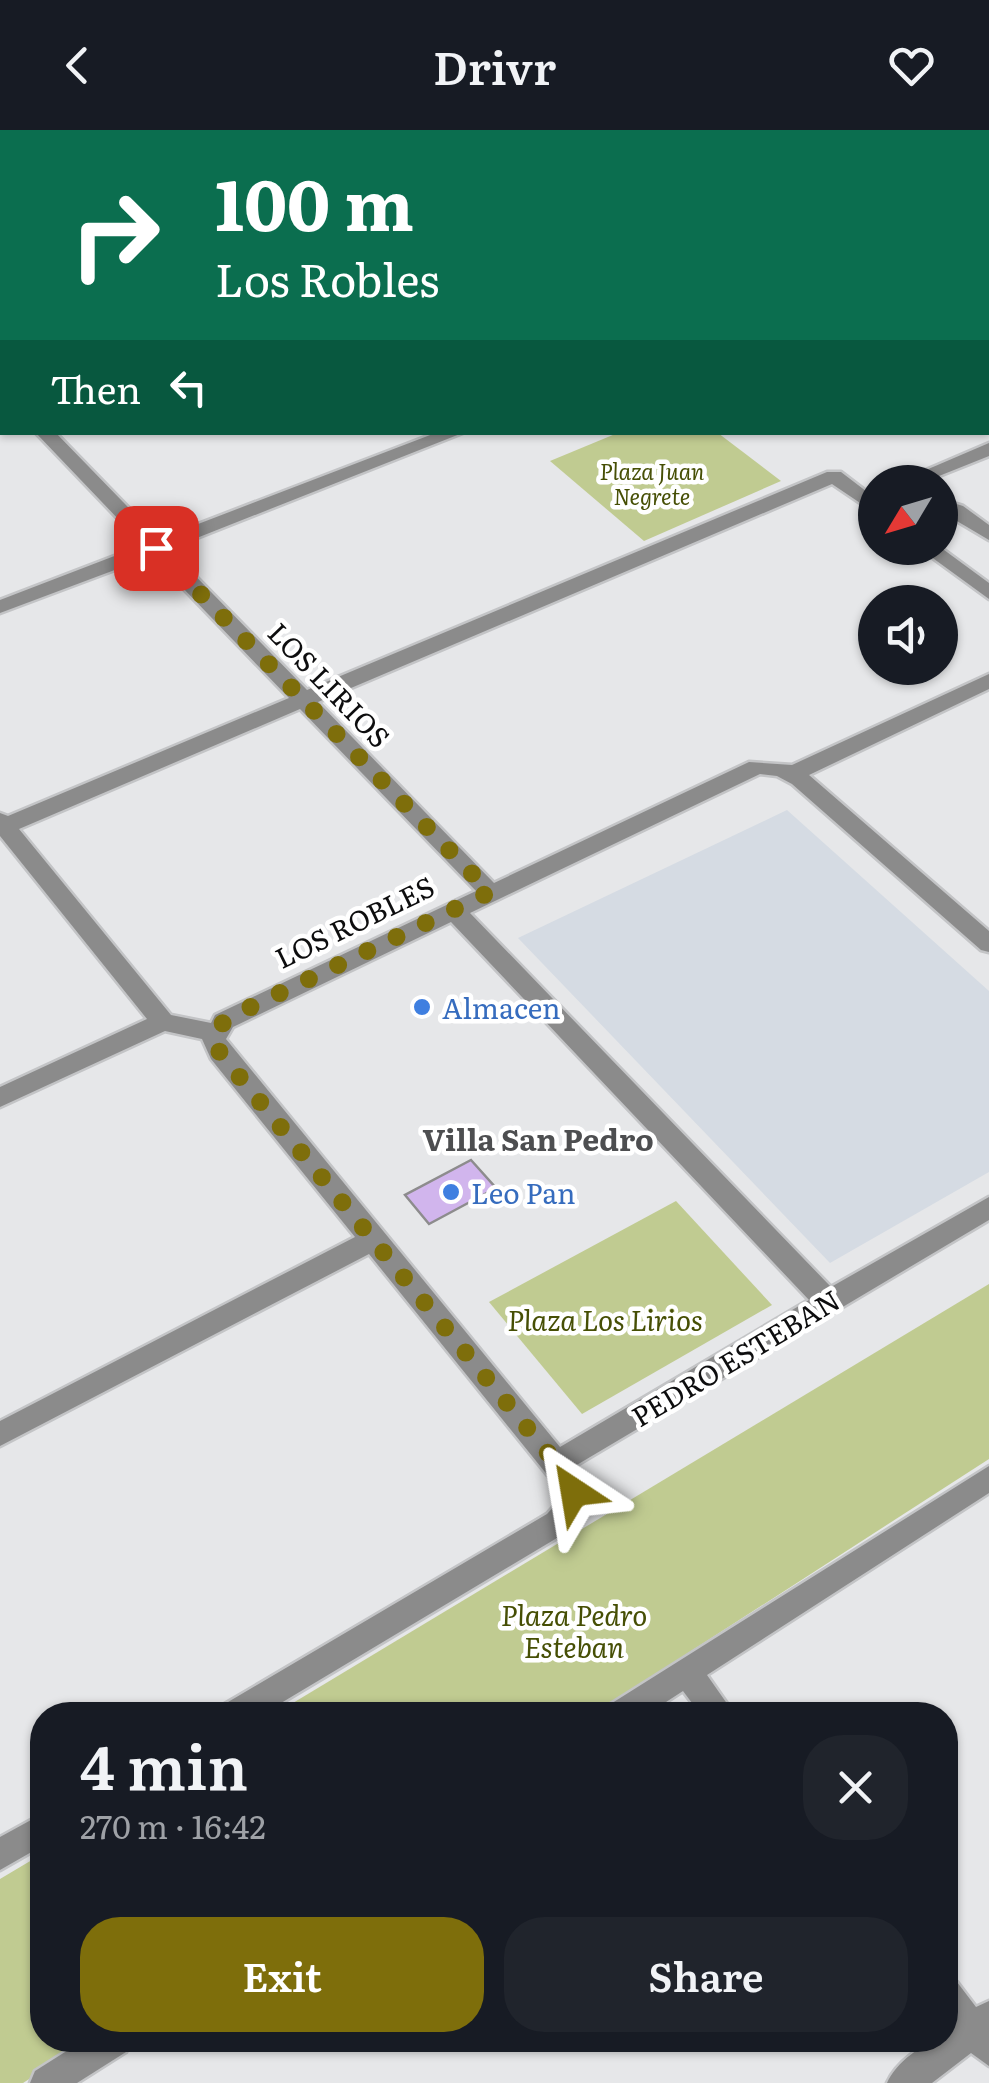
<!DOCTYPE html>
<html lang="en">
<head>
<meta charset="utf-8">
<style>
	body { margin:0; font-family:Literata,serif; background:#20242c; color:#f1f3f6; height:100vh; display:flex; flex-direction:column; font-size:38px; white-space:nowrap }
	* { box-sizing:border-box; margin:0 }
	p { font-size:32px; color:#9ea1a6 }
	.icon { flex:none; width:55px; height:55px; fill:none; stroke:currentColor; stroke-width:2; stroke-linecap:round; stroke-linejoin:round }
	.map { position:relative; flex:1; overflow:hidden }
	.drawer { position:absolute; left:30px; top:1572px; width:928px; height:350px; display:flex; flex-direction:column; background:#171b24; border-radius:40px; box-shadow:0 2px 8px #0004 }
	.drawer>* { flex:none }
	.guide { position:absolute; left:0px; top:0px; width:990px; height:305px; box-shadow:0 2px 8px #0004; background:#0b6e4f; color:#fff; overflow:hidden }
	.needle { width:65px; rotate:232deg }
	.tools { position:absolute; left:858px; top:335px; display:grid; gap:20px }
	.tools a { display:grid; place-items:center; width:100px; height:100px; border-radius:50%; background:#171b24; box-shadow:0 2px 8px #0004; font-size:50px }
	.pin { position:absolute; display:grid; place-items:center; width:85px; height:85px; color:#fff; margin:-42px; border-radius:20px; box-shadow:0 5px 15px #0006 }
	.me { position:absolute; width:110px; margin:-55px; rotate:327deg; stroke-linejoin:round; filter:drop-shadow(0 0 8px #0008) }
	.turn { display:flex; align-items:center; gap:35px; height:210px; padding:0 50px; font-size:45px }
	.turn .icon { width:130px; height:130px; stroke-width:2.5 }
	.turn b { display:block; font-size:70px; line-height:85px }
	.then { display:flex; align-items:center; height:95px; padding:0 50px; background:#0003; gap:20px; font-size:38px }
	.round { display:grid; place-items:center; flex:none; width:105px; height:105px; border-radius:40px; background:#20242c }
	.overview { display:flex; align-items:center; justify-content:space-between; height:170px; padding:0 50px }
	h1 { font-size:60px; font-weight:600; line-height:75px }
	.cta { display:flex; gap:20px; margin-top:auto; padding:20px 50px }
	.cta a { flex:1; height:115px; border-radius:40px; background:#7e6e0b; color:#fff; font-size:40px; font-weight:600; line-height:115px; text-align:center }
	.cta a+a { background:#20242c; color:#f1f3f6 }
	header { display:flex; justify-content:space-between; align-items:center; height:130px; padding:0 50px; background:#171b24; font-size:45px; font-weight:600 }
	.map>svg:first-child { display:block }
	.built { fill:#d5dbe3 }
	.green { fill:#c0cb91 }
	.building { fill:#d1b5ed; stroke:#8d8c8d; stroke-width:2.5 }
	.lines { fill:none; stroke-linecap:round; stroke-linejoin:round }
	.minor-casing { stroke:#c3c4c6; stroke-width:5 }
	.minor { fill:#8b8b8b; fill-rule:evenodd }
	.route { stroke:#7e6e0b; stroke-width:18; stroke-dasharray:0 32.4 }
	.shop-dot { fill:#3f7fe0; stroke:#fff; stroke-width:4 }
	.labels { text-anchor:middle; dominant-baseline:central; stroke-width:9; stroke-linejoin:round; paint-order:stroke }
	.far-park-label { font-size:22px; font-style:italic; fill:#464f05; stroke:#fff }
	.street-label { font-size:28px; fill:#0d0d0e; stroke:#fff }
	.shop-label { font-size:28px; fill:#366cbe; stroke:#fff; text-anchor:start }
	.park-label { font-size:28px; font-style:italic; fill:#464f05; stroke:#fff }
	.neighbourhood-label { font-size:30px; font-weight:bold; fill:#4d4e50; stroke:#fff }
</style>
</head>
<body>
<header><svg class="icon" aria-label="back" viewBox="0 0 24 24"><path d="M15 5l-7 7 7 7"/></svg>Drivr<svg class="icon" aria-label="heart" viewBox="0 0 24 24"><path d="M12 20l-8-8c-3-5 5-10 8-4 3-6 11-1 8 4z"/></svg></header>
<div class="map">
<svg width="989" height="1953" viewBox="0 0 989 1953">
	<rect width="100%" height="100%" fill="#e6e7e9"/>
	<path class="built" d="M787 680 989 861V1042L830 1133 518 808Z"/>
	<g class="green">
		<path d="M620 302 718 303 781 351 644 411 550 331Z"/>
		<path d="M676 1071 772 1175 582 1284 489 1172Z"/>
		<path d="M989 1154V1329L592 1585H273Z"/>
		<path d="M42 1724V1910H90L23 1953H0V1749Z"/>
	</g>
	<path class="building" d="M471 1030 496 1058 429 1094 405 1065Z"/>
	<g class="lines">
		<defs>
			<g id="minor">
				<path d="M372 0H395L396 2H374Z"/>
				<path d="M717 0H734L735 2H719Z"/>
				<rect x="988" y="162" width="1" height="10"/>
				<rect x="988" y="208" width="1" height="11"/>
				<path d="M0 251 2 252V266L0 265Z"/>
				<path d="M0 276 2 277V289L0 288Z"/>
				<path d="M35 302H55L159 409 438 302H465L169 419 307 560 827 342H841L875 368V383L832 354 318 572 494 753 749 632 792 635 989 544V559L809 645 989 801V822L981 820 792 654 777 646 760 644 470 783 831 1157 989 1067V1090L575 1336C593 1359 587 1382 567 1402L261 1585H219L223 1575 547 1384 557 1373V1357L369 1124 0 1316V1291L355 1107 211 929 202 909 165 901 0 977V957L147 889 0 706V683L8 686 289 568 152 426 0 483V470L143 415ZM300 579 476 761 215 885 211 893 171 885 19 699ZM451 792 809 1170 560 1317 226 909 233 897Z"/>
				<path d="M989 313V326L924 352H898Z"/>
				<path d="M940 369 963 376 989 395V410L940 381Z"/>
				<path d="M940 417 989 453V469L919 418Z"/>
				<path d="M989 1336V1363L707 1545 735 1585H701L683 1561 646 1585H605L609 1575Z"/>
				<path d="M42 1684V1716L0 1740V1707Z"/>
				<path d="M945 1848 957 1852 976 1877 989 1871V1936L971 1923 932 1953H887C895 1934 924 1910 945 1910V1901L950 1897 945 1890Z"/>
				<path d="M84 1910H131L126 1922 77 1953H30L35 1941Z"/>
			</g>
		</defs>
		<use href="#minor" class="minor-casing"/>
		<use href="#minor" class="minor"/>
	</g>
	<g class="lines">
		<path class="route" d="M156 418 490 762 232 886 218 897 214 909 220 923 570 1350 574 1362"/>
	</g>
	<g class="shop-dot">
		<circle cx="422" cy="877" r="10"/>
		<circle cx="451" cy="1062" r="10"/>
	</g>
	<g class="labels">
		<g class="far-park-label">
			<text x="652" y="340">Plaza Juan<tspan x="652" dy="25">Negrete</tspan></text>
		</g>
		<g class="street-label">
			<text transform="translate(330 554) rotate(46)">LOS LIRIOS</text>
			<text transform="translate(354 791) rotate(-26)">LOS ROBLES</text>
			<text transform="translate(735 1227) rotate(-31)">PEDRO ESTEBAN</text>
		</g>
		<g class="shop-label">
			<text x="442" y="877">Almacen</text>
			<text x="471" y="1062">Leo Pan</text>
		</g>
		<g class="park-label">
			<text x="605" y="1189">Plaza Los Lirios</text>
			<text x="574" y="1484">Plaza Pedro<tspan x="574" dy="32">Esteban</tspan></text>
		</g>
		<g class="neighbourhood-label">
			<text x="538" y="1008">Villa San Pedro</text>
		</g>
	</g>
</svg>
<div class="tools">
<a><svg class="needle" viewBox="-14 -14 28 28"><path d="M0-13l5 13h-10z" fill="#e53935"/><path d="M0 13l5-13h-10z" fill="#9ea1a6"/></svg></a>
<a><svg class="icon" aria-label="sound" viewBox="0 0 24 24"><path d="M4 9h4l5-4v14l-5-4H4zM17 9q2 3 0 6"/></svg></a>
</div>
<div class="pin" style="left:156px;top:418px;background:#d93025"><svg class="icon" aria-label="arrive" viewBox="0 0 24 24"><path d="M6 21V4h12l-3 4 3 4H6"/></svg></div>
<svg class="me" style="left:574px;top:1362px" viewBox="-20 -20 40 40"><path d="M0-17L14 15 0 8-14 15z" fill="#7e6e0b" stroke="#fff" stroke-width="4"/></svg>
<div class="guide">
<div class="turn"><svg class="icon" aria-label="right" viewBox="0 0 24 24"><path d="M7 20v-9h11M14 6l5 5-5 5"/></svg><div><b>100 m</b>Los Robles</div></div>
<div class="then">Then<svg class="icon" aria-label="left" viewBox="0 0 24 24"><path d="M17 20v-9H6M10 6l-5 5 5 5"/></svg></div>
</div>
<section class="drawer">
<div class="overview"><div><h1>4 min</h1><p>270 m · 16:42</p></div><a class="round"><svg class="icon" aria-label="close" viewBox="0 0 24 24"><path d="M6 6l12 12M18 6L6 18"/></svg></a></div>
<div class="cta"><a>Exit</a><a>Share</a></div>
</section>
</div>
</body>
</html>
